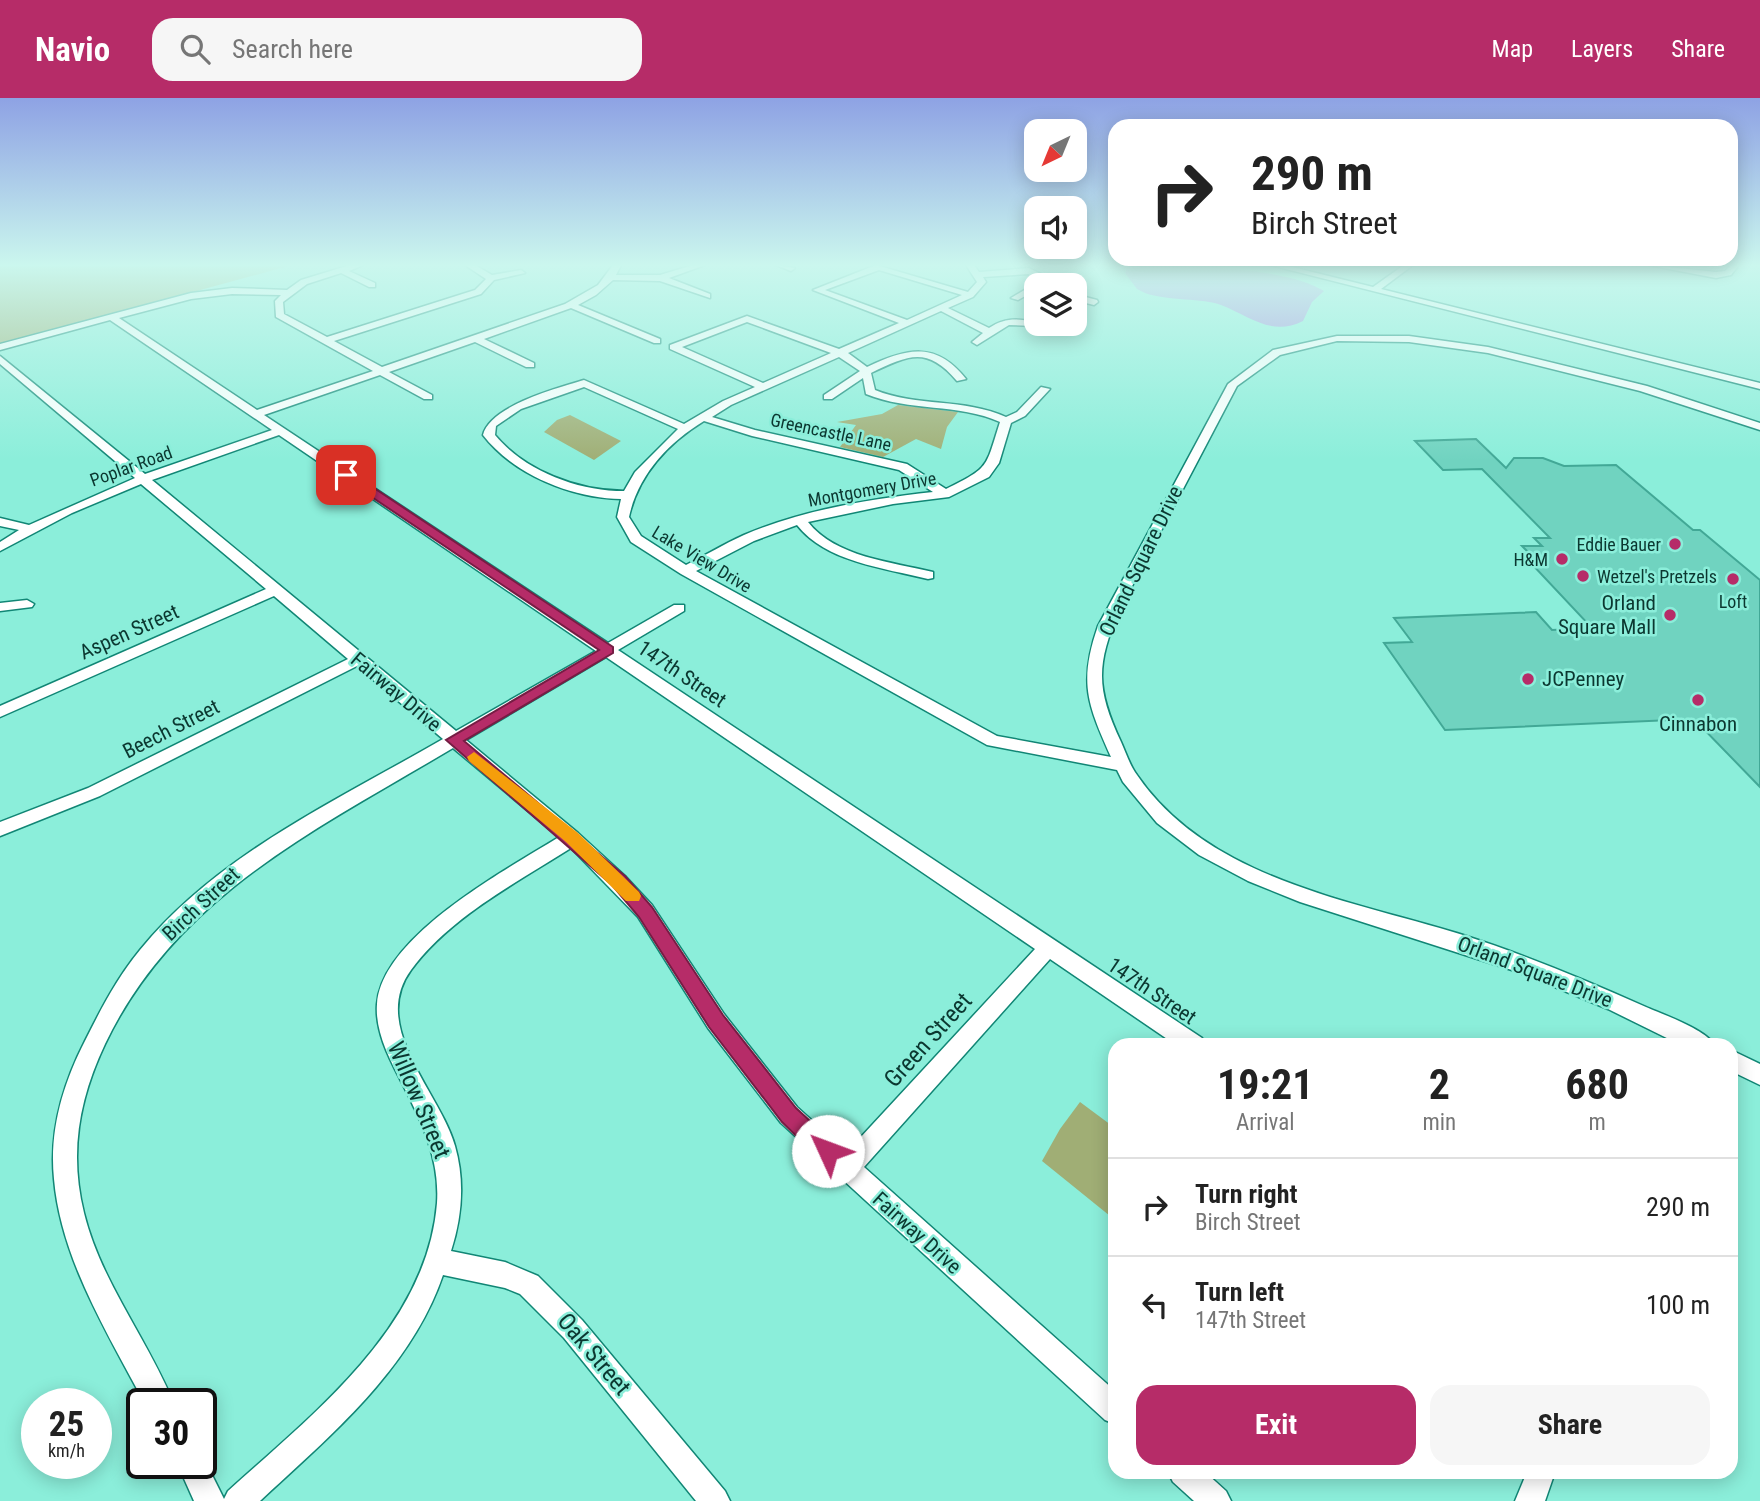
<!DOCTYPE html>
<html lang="en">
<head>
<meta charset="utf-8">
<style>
	body { margin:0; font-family:"Roboto Condensed",sans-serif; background:#f6f6f6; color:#222; height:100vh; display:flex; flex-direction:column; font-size:26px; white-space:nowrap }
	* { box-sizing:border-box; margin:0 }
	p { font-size:23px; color:#767676 }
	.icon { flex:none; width:38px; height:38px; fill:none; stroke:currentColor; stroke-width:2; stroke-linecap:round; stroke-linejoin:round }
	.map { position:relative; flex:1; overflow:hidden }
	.panel { position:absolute; left:1108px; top:940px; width:630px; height:441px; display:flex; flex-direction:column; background:#fff; border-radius:21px; box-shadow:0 4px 18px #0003 }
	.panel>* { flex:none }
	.guide { position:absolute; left:1108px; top:21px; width:630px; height:147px; border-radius:21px; box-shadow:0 4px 18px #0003; background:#fff; color:#222; overflow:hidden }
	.needle { width:46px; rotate:223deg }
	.controls { position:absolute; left:1024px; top:21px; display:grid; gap:14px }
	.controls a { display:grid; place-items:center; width:63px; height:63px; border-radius:14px; background:#fff; box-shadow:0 4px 18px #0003; font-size:35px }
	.speed { position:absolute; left:21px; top:1290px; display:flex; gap:14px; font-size:35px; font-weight:700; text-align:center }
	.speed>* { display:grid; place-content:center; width:91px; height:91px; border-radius:50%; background:#fff; box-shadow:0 4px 18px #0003; line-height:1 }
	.speed small { font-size:18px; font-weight:400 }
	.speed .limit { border:4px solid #111; border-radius:10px; background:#fff; color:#111 }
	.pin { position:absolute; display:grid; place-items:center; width:60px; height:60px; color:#fff; margin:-30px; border-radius:14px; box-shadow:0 4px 10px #0006 }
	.me { position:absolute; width:77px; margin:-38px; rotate:313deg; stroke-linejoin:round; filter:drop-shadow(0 0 5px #0008) }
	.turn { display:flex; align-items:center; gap:24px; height:147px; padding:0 28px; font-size:32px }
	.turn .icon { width:91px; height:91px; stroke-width:2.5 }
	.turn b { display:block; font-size:49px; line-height:60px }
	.eta { display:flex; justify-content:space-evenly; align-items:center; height:119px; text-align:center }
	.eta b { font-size:42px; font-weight:700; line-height:49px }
	.primary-button { display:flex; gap:14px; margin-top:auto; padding:14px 28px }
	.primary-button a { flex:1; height:80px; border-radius:21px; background:#b62c68; color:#fff; font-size:28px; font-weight:700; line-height:80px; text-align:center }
	.primary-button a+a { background:#f6f6f6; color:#222 }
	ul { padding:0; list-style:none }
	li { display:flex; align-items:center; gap:21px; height:98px; padding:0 28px; border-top:2px solid #e0e0e0 }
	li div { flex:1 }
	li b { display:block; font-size:26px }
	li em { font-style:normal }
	header { display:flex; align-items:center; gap:42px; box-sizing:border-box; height:98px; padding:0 35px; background:#b62c68; color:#fff }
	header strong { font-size:33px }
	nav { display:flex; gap:38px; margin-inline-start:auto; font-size:24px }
	.search { width:490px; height:63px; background:#f6f6f6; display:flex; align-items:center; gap:18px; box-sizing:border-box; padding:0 24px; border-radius:21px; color:#767676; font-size:26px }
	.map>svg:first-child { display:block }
	.green { fill:#a0ae75 }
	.water { fill:#a788dd }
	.building { fill:#70d3c0; stroke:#42a896; stroke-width:2 }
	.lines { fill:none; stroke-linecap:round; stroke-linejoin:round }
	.minor-casing { stroke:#118675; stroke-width:3 }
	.minor { fill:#fff; fill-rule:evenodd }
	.route { fill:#b62c68; stroke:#761d44; stroke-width:2 }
	.slow { fill:#f59e0b }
	.poi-dot { fill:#b62c68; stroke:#8beeda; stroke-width:2.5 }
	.labels { text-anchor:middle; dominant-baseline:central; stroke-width:5; stroke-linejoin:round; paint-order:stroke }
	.far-street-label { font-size:18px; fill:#0b3730; stroke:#8beeda }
	.far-poi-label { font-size:18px; fill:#0b3730; stroke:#8beeda; text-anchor:end }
	.street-label { font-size:21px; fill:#0b3730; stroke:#8beeda }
	.poi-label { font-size:21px; fill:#0b3730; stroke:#8beeda; text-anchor:end }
	.near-street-label { font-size:24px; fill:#0b3730; stroke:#8beeda }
</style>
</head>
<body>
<header>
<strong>Navio</strong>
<div class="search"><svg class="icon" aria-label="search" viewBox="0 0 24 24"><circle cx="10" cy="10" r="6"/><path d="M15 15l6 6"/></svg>Search here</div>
<nav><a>Map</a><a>Layers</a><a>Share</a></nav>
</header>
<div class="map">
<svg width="1760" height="1403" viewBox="0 0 1760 1403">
	<rect width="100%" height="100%" fill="#8beeda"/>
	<g class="green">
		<path d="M0 167H292L0 247Z"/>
		<path d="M898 307 958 314 947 329 941 351 916 341 883 359 840 349 856 327 837 324 882 316Z"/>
		<path d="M570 317 621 343 594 362 544 334 557 322Z"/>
		<path d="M1080 1004 1115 1030V1122L1042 1063 1060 1031Z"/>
	</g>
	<path class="water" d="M1120 167C1171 167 1282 167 1324 193L1312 204 1303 223C1271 239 1250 218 1221 207 1203 200 1168 203 1145 195L1137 191 1125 175 1127 171Z"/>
	<path class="building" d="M1476 341 1506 370 1514 360H1543L1564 368 1616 367 1693 432H1700L1760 482V689L1694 621 1445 632 1384 545 1412 544 1394 520 1536 514 1552 532 1592 530 1528 462H1536L1522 448H1542L1534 440H1550L1482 371 1443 372 1415 343Z"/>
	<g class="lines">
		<defs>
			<g id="minor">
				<path d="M350 167H363L349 173 375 185V189H369L341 175 307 186 283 204 284 216 327 239 475 192 486 181 465 167H475L492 177 521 172 525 175 494 182 481 196 334 243 382 269 565 206 598 187 613 167H621L616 177H660L693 167H705L669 180 710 196V200L660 183 613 182 596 197 578 207 660 241V245H654L571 210 484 241 534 265V269H526L475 244 389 274 432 297V301H424L380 277 264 317 608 545 674 507H684V513L618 552 1202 940 1205 947H1176L1050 861 864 1069 1115 1293V1326L1105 1322 781 1025 708 930 638 819 571 750C516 785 450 819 411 872 369 929 440 994 455 1048 465 1083 462 1119 451 1153L505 1164 538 1178 582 1222 725 1393 730 1403H696L564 1240 520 1196 505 1190 443 1177C411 1271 330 1338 260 1403H194L177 1365H201V1355L224 1401 228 1393C313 1316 427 1229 437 1105 440 1058 420 1021 400 981 388 958 375 932 377 906 382 838 506 772 559 739L453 650C319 730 176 797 105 946 79 1001 69 1055 84 1115 101 1184 147 1240 174 1306H145C108 1236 61 1161 54 1081 49 1032 63 986 85 943 101 911 117 880 140 852 218 756 338 702 443 641L357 568 100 698 0 738V724L88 690 348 561 274 498 0 619V608L266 491 141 386 72 415 0 453V444L19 432 0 428V420L29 427 135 380 0 266V258L145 376 272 332 110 222 0 252V246L191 195 232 190 287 192 301 182ZM232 196 281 197 275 203 276 219 373 273 257 312 119 220 191 201ZM279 337 596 553 456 633 152 382ZM606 559 1035 851 847 1054 797 1009 724 916 652 807 625 778 578 735 466 642Z"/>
				<path d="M776 167 795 170 791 173Z"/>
				<path d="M876 167 968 194 977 184 966 167H974L979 174 1029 170 1063 187H1053L1028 176 983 179 986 184 973 199 948 210 989 230C1004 220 1017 220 1034 224V228L1009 227 977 247 972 244 983 235 941 213 848 255 867 269C907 250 936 243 966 281L957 283C927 248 909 257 871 275L875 292C917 309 964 300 1006 319L1017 314 1041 289 1050 291 1025 318 1011 325 999 365 989 379 949 399 893 406 808 424C835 459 892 464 933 474V480L928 481C884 470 826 464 797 427L754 443 696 473 997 638 1111 659C1088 607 1078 585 1098 528L1228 286 1273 252 1337 238H1409L1488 249 1647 288 1760 325V332L1640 293 1488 255 1409 244 1337 243 1280 257 1237 288 1119 513C1096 567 1096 591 1121 644 1126 655 1130 668 1137 677 1209 782 1351 802 1463 837 1526 857 1586 882 1646 909 1662 916 1707 932 1714 947H1681L1608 911 1518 874 1300 804 1248 783 1199 757 1157 725 1123 684 1117 672 987 647 681 476 631 444 617 419 621 401C572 400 514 377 483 337 490 308 557 290 584 282L684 326 723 303 755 289 670 251V247L747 218 839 251 899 225 813 192ZM879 172 962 197 907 222 825 192ZM747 224 831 255 763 285 682 249ZM839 259 860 273 824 297V301H832L863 280 866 296C910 314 958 305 1000 324 985 371 990 369 946 391L907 366 755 332 712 319 731 307ZM584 289 678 331 635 374 624 393C578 393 525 373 495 337L496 328 521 311ZM704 323 752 338 899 372 933 394C870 401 802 412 744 437 724 446 706 457 686 467L641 438 629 419C638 377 668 345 704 323Z"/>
				<path d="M1270 167H1284L1373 189 1404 167H1413L1381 191 1760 285V291Z"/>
				<path d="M1648 167 1716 174 1725 173 1731 167H1739L1731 177 1716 180Z"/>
				<path d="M1033 187H1039H1036V192L1018 202 1011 200Z"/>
				<path d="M1074 196 1097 202 1098 204 1094 207 1074 202Z"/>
				<path d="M27 502 34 506 32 509 0 513V505Z"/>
				<path d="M1731 952 1760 966V987L1731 973Z"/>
				<path d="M1168 1374H1205L1226 1393 1231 1403H1194L1173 1384Z"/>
				<path d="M1527 1374H1555L1545 1403H1515Z"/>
			</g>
		</defs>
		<use href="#minor" class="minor-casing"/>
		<use href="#minor" class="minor"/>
	</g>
	<linearGradient id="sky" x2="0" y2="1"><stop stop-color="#8ea2e4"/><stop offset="0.46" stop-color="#cbf7ee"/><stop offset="1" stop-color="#cbf7ee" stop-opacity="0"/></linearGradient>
	<rect width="1760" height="363" fill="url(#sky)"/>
	<path class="route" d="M342 374H350L613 549V555L464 643 625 778 652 809 723 917 796 1010 835 1046 838 1053 835 1061 828 1064 820 1061 782 1024 709 929 639 819 612 787 446 642 599 552 342 379Z"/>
	<path class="slow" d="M474 654 578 735 639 794 641 798 639 803H626L566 744 469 663 467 659Z"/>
	<g class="poi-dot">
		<circle cx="1675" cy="446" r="7"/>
		<circle cx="1562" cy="461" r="7"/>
		<circle cx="1583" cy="478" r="7"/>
		<circle cx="1733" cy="481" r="7"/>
		<circle cx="1670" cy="517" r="7"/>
		<circle cx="1528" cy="581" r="7"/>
		<circle cx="1698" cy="602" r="7"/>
	</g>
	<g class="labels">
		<g class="far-street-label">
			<text transform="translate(831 334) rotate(12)">Greencastle Lane</text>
			<text transform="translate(131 368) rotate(-20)">Poplar Road</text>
			<text transform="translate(872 391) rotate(-10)">Montgomery Drive</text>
			<text transform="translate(702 461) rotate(31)">Lake View Drive</text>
		</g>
		<g class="far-poi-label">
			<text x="1661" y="446">Eddie Bauer</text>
			<text x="1548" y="461">H&amp;M</text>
			<text x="1597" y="478" text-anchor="start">Wetzel's Pretzels</text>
			<text x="1733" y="503" text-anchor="middle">Loft</text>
		</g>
		<g class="street-label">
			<text transform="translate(1141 463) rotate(-64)">Orland Square Drive</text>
			<text transform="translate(129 534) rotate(-24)">Aspen Street</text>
			<text transform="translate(682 576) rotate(34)">147th Street</text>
			<text transform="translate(396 594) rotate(40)">Fairway Drive</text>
			<text transform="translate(171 631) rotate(-27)">Beech Street</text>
			<text transform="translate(201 806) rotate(-43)">Birch Street</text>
			<text transform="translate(1535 874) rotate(21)">Orland Square Drive</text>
			<text transform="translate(1152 893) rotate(34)">147th Street</text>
			<text transform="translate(917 1135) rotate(42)">Fairway Drive</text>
		</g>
		<g class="poi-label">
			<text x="1656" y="505">Orland<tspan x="1656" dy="24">Square Mall</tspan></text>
			<text x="1542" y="581" text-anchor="start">JCPenney</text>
			<text x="1698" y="626" text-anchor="middle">Cinnabon</text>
		</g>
		<g class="near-street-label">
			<text transform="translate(928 942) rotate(-48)">Green Street</text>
			<text transform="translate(419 1002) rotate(67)">Willow Street</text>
			<text transform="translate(594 1256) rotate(50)">Oak Street</text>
		</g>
	</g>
</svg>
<div class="controls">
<a><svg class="needle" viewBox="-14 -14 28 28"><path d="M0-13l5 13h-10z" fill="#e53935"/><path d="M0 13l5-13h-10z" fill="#767676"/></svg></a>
<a><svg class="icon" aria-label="sound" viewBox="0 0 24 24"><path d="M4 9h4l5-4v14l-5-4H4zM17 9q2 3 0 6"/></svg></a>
<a><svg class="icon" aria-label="layers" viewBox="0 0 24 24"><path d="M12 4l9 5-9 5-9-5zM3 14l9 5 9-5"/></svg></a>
</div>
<div class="speed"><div>25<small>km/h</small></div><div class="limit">30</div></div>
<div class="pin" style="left:346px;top:377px;background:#d93025"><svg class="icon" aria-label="arrive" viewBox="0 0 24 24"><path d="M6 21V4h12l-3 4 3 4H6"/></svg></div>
<svg class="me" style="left:828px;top:1053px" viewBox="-20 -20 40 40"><circle r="19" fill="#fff"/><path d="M0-13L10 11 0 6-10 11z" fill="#b62c68"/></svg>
<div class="guide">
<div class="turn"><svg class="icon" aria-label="right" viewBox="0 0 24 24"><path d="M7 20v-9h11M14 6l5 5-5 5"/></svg><div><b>290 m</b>Birch Street</div></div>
</div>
<section class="panel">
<div class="eta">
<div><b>19:21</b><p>Arrival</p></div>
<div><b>2</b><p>min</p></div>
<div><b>680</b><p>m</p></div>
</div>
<ul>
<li><svg class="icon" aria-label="right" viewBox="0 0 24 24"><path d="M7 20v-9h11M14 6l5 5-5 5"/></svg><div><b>Turn right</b><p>Birch Street</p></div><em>290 m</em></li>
<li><svg class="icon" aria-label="left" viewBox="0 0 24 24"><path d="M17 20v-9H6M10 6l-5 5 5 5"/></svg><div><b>Turn left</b><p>147th Street</p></div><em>100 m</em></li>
</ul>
<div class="primary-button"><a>Exit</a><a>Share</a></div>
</section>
</div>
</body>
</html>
